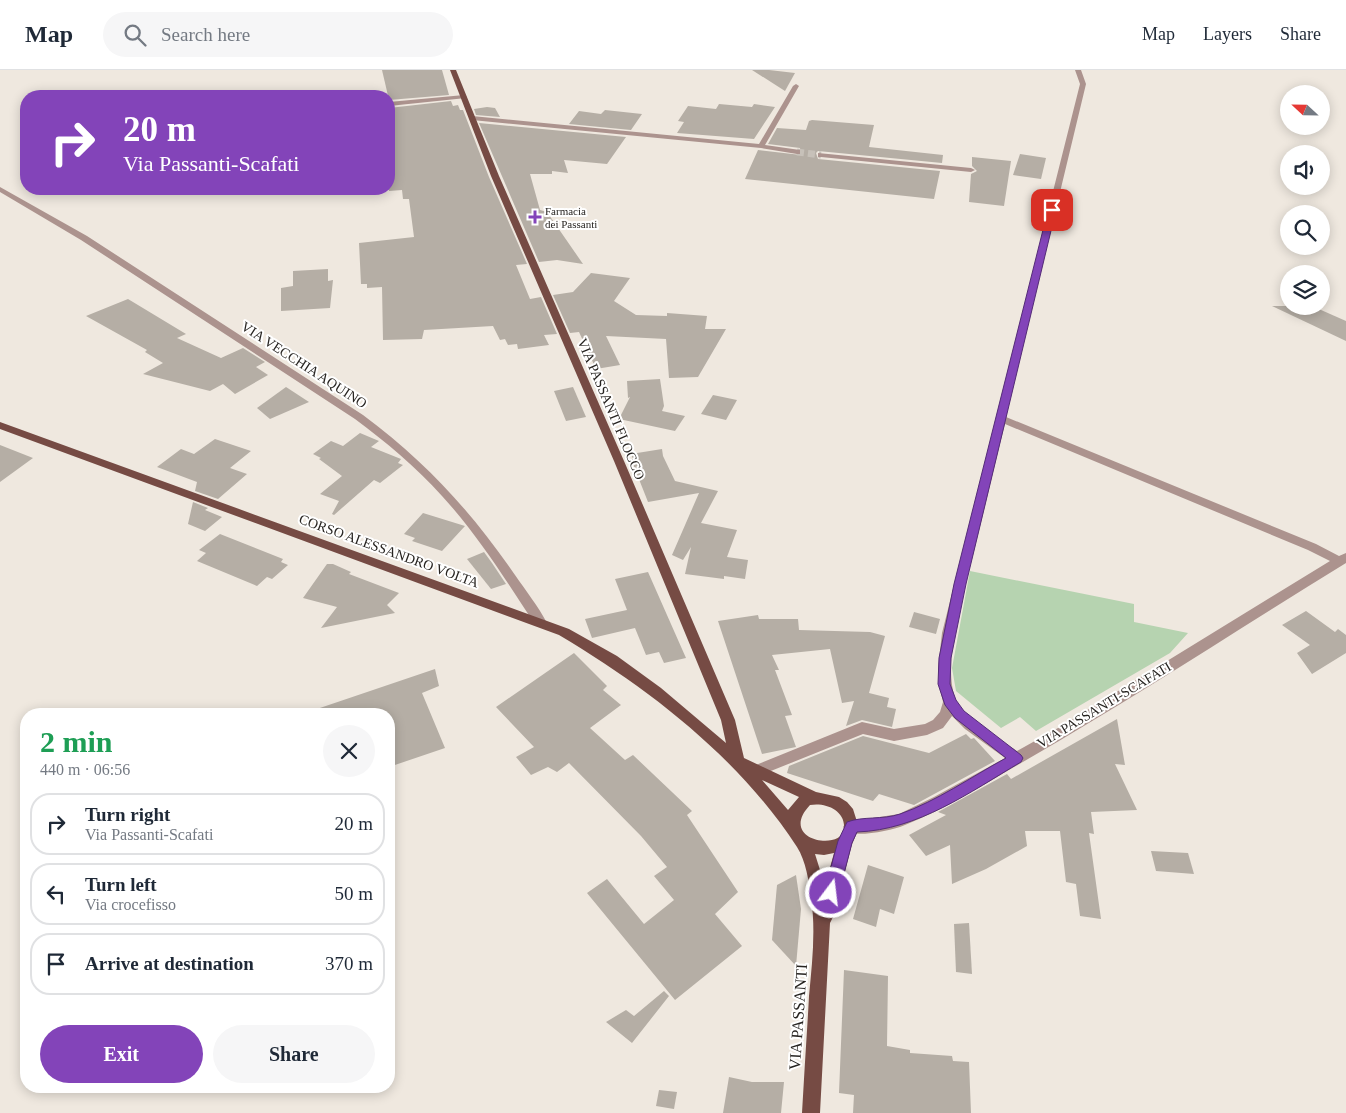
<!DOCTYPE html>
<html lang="en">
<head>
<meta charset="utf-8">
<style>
	body { margin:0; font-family:"Times New Roman",serif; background:#f6f6f7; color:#1f2937; height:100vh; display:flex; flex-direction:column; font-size:19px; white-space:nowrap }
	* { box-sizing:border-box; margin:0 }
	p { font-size:16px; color:#747a83 }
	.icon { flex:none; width:28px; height:28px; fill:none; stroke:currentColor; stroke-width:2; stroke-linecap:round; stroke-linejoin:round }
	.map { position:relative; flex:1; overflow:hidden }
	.drawer { position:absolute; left:20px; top:638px; width:375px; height:385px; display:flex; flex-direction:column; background:#fff; border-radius:20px; box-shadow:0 2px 12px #0003 }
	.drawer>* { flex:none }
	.top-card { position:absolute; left:20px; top:20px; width:375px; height:105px; border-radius:20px; box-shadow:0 2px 12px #0003; background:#8344b9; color:#fff; overflow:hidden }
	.needle { width:32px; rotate:292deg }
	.buttons { position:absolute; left:1280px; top:15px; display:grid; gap:10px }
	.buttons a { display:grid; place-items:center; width:50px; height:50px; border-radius:50%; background:#fff; box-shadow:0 2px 12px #0003; font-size:25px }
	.pin { position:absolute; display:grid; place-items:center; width:42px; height:42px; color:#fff; margin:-21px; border-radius:10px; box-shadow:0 2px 8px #0006 }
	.me { position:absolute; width:55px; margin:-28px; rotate:15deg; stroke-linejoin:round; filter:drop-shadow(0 0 4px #0008) }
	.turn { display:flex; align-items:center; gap:18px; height:105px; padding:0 20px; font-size:22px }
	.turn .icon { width:65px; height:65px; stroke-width:2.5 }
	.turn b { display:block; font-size:35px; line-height:42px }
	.round { display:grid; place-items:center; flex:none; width:52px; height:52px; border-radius:26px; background:#f6f6f7 }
	.summary { display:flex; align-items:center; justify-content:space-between; height:85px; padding:0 20px }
	h1 { font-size:30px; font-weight:700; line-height:38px; color:#1e9e55 }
	.cta { display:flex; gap:10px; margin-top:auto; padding:10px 20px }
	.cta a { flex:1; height:58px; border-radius:30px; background:#8344b9; color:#fff; font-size:20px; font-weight:700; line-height:58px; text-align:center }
	.cta a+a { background:#f6f6f7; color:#1f2937 }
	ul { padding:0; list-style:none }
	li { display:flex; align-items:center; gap:15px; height:62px; margin:0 10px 8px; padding:0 10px; border:2px solid #e0e1e3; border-radius:20px }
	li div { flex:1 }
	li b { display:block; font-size:19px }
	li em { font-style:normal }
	header { display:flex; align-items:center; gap:30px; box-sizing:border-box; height:70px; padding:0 25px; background:#fff; border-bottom:1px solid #e0e1e3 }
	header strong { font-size:24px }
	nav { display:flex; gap:28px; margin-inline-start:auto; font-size:18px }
	.search { width:350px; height:45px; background:#f6f6f7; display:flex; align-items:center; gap:12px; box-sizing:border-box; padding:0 18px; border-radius:28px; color:#747a83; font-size:19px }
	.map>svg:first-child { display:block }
	.green { fill:#b6d3b0 }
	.building { fill:#b5aea5 }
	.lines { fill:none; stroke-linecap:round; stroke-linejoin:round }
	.minor-tunnel { stroke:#c7c1b9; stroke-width:7; stroke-dasharray:7 4; stroke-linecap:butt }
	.minor { fill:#ac938e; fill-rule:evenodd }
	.major { fill:#764b44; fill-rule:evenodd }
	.route { fill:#8344b9; stroke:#552c78 }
	.poi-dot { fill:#8344b9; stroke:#fff; stroke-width:2 }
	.labels { text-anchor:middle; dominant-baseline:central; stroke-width:4; stroke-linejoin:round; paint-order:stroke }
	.far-poi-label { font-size:11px; fill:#272421; stroke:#fff; text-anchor:start }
	.street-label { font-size:14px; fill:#272421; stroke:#fff }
	.near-street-label { font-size:16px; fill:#272421; stroke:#fff }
</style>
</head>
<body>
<header>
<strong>Map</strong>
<div class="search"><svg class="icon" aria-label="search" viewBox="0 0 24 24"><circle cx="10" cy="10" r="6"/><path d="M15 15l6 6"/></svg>Search here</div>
<nav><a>Map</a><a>Layers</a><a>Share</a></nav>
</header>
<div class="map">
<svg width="1346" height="1043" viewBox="0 0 1346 1043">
	<rect width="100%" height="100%" fill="#efe8df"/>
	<path class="green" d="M970 501 1134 534V552L1188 563 1170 583 1036 661 1020 647 1001 658 956 621 952 598Z"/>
	<g class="building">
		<path d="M382 0H442L449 25 389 30Z"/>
		<path d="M752 0H769L795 3 785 21Z"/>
		<path d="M451 31 453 36 458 35 460 40H463L489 107 527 194 516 195 530 229 541 227 557 264 544 265 549 275 518 279 517 274 508 275 505 269 500 270 493 256 424 260 422 269 383 270 382 217 367 218V214H361L359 173 414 167 409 129H403L402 120 389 121V38Z"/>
		<path d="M719 34 752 37 754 34 775 37 754 69 677 63 684 52 678 51 688 36 716 39Z"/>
		<path d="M487 37 495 38 500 47 476 45 474 39Z"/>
		<path d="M605 40 642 44 631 60 569 54 579 41 601 44Z"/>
		<path d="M812 50 874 55 869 77 943 85 942 93 818 81 816 83 818 89 940 101 934 129 745 109 758 80 801 85 800 78 768 74 777 58 806 60 809 51Z"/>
		<path d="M479 53 626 67 607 94 564 90 568 103 552 101V104H530L540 140 547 142 583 194 557 190 539 192Z"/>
		<path d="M1020 84 1046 88 1041 109 1013 105Z"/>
		<path d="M972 87 1011 91 1004 136 969 132 971 104 977 101 972 96Z"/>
		<path d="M328 199V211L333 210 330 238 281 241V218L293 216V201Z"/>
		<path d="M591 203 630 208 614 231 636 245 667 246V243L707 246 705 259H726L698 307 669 308 666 269 606 266 620 295 596 299 579 262 570 263 553 225 573 222Z"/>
		<path d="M128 229 186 264 177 268 221 288 243 278 265 292 256 297 268 305 235 324 223 314 210 321 143 304 163 293 145 282 147 280 86 246Z"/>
		<path d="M1272 236H1312L1346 251V271Z"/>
		<path d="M660 309 664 336 662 341 685 346 675 361 619 349 630 327 628 328 627 311Z"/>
		<path d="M286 317 309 332 270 349 257 338Z"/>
		<path d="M573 317 586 347 566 351 554 321Z"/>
		<path d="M713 325 737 330 726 350 701 344Z"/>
		<path d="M360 363 379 371 371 377 401 389 398 393 403 395 380 413 374 410 334 445 332 444 339 431 320 424 342 406 319 389 321 388 313 384 331 371 343 376Z"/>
		<path d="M215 369 251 381 230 398 247 404 218 429 195 421 197 412 157 397 181 379 194 384Z"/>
		<path d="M0 375 33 388 0 412Z"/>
		<path d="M662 379 663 386 675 411 718 421 701 453 737 460 727 487 748 490 745 509 724 506V509L685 504 691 477 683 490 672 485 699 423 648 432 631 389H633L631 384Z"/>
		<path d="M193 432 208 438 205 440 222 447 205 461 188 454Z"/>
		<path d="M423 443 465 456 442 481 412 471 415 468 404 464Z"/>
		<path d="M220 464 283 489 281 492 288 495 272 509 267 507 257 516 197 491 206 483 199 480Z"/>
		<path d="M484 482 492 493 506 514 491 519 467 489Z"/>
		<path d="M327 494H333L351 502 349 504 399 523 387 535 395 543 321 558 337 537 303 528Z"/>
		<path d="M648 502 682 579 686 588 664 593 659 582 646 585 635 558 592 568 585 549 627 540 615 509Z"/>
		<path d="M1306 541 1335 562 1338 559 1346 565V583L1312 604 1297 583 1310 575 1282 555Z"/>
		<path d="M914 542 940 549 936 564 909 557Z"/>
		<path d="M758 545 759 549H798L799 560 870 562 885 566 869 623 889 628 887 637 896 639 892 657 862 650 846 656 854 631 842 633 830 579 772 585 779 600H775L792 645 785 646 796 677 762 684 718 551Z"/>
		<path d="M574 583 607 616 603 620 621 635 590 658 625 690 633 685 692 741 687 745 738 822 715 844 742 876 675 930 587 823 607 809 644 854 674 830 654 806 667 797 641 766 569 693 557 702 548 697 531 705 516 687 534 677 496 637Z"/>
		<path d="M435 599 439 616 422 623 445 678 389 697V644H312L311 641Z"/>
		<path d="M1117 649 1125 695 1115 694 1137 740 1091 742 1094 764 1089 763 1101 849 1080 846 1076 814 1066 812 1060 761H1025L1027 776 986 799 952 814 950 775 926 786 909 765 946 745 938 742 1007 704 1011 709Z"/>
		<path d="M966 664 971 669 974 668 995 691 914 735 879 724 873 731 787 703 789 696 863 666 929 683Z"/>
		<path d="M1151 781 1188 783 1194 804 1156 801Z"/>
		<path d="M868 795 904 807 894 844 880 839 876 857 853 849Z"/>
		<path d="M796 805 801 839 796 896 772 870 777 815Z"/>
		<path d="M969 853 972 904 956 902 954 854Z"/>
		<path d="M844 900 888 906 887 976 910 980V983L952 986 953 991 969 992 971 1043H853L854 1025 839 1023Z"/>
		<path d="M664 921 669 926 632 973 606 952 626 940 634 946Z"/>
		<path d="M729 1007 752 1012H784L781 1043H723Z"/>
		<path d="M659 1020 677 1022 674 1039 656 1036Z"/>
	</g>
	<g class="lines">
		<path class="minor-tunnel" d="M797 82 821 85"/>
		<g class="minor">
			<path d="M1075 0H1081L1086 14 1006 347 1316 474 1339 486 1346 483V493C1240 558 1136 627 1028 689 988 712 948 738 905 755 891 761 859 767 846 762L843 757 846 752 899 744 934 727 1005 688 965 659 952 646 943 658 927 665 894 671 863 664 756 707 751 705 749 701 751 697 862 652 894 659 925 654 933 650 940 642 943 632 939 615 938 598 942 563 1080 14ZM1005 354 1308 480 1330 491 1058 658 1017 681C997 667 967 653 956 630 940 592 967 512 976 473 986 433 995 393 1005 354Z"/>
			<path d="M796 14 799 16 765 75 800 80V84H797L761 78 472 50 469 48 472 46 759 74 793 16Z"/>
			<path d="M464 25 467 27 466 28 389 36V32Z"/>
			<path d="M818 83 971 98 975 100 971 102 821 87H818Z"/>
			<path d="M0 117 87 166 363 345C426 392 470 440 515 505 526 521 538 536 547 553L546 556H536C507 512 478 465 442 426 416 397 386 372 355 349L81 170 0 122Z"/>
		</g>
		<path class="major" d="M450 0H456L499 106 624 391 735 650 744 688 816 722 839 727 847 732 853 739 859 758 852 774 833 847 830 853 820 1043H802C804 1004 807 965 809 926 812 894 816 860 811 828 809 812 806 791 797 777 739 688 650 619 559 565L0 359V352L569 559 617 586 661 618 726 673 721 650 614 391 491 106ZM762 710 799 727 788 740ZM810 735C825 732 846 740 844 759 841 782 777 770 810 735ZM834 783 825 816 815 784 824 785Z"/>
	</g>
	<path class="route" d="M1052 138 1056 140 966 514 951 588 950 614 956 630 964 641 1021 685 1023 688 1021 692C970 722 918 760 857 762L852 773 839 823 836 828 831 830 826 828 824 823 838 771 847 752C863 746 882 750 900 744 937 731 971 707 1006 688L955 648 945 635 938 614 939 588 954 514 1048 140Z"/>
	<path class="poi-dot" d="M532.5 139.5h5v5h5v5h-5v5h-5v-5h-5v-5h5z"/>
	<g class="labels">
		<g class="far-poi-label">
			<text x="545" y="141">Farmacia<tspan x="545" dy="13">dei Passanti</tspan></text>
		</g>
		<g class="street-label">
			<text transform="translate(304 295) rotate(33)">VIA VECCHIA AQUINO</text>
			<text transform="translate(611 339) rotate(67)">VIA PASSANTI FLOCCO</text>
			<text transform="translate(389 481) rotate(20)">CORSO ALESSANDRO VOLTA</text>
			<text transform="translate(1104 635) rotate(-31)">VIA PASSANTI-SCAFATI</text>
		</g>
		<g class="near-street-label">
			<text transform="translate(798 947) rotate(-86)">VIA PASSANTI</text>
		</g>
	</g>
</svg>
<div class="buttons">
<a><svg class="needle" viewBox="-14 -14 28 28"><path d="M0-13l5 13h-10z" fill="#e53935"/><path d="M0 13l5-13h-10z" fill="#747a83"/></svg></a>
<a><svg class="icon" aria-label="sound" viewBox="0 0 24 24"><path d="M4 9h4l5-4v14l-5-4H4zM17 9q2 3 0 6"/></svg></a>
<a><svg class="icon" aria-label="search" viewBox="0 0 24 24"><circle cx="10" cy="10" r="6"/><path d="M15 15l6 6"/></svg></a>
<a><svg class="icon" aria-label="layers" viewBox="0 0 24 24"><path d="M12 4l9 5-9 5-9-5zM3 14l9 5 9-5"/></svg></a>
</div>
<div class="pin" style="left:1052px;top:140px;background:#d93025"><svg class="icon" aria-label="arrive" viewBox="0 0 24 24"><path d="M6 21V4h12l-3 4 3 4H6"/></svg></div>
<svg class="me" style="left:831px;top:823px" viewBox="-20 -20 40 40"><circle r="17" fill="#8344b9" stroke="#fff" stroke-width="3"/><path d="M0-11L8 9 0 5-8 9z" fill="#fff"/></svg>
<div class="top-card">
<div class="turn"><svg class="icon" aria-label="right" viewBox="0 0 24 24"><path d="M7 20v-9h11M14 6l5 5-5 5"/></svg><div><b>20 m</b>Via Passanti-Scafati</div></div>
</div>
<section class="drawer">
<div class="summary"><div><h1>2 min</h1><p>440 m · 06:56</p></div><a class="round"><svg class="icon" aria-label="close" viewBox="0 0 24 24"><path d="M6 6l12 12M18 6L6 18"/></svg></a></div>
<ul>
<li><svg class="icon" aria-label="right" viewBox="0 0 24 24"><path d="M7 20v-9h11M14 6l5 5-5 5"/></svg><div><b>Turn right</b><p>Via Passanti-Scafati</p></div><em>20 m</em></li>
<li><svg class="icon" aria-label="left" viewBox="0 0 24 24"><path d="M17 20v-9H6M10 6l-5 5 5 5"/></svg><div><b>Turn left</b><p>Via crocefisso</p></div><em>50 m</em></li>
<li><svg class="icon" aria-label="arrive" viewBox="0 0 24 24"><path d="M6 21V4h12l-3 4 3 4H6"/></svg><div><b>Arrive at destination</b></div><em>370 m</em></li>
</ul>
<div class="cta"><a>Exit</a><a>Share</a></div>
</section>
</div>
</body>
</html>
